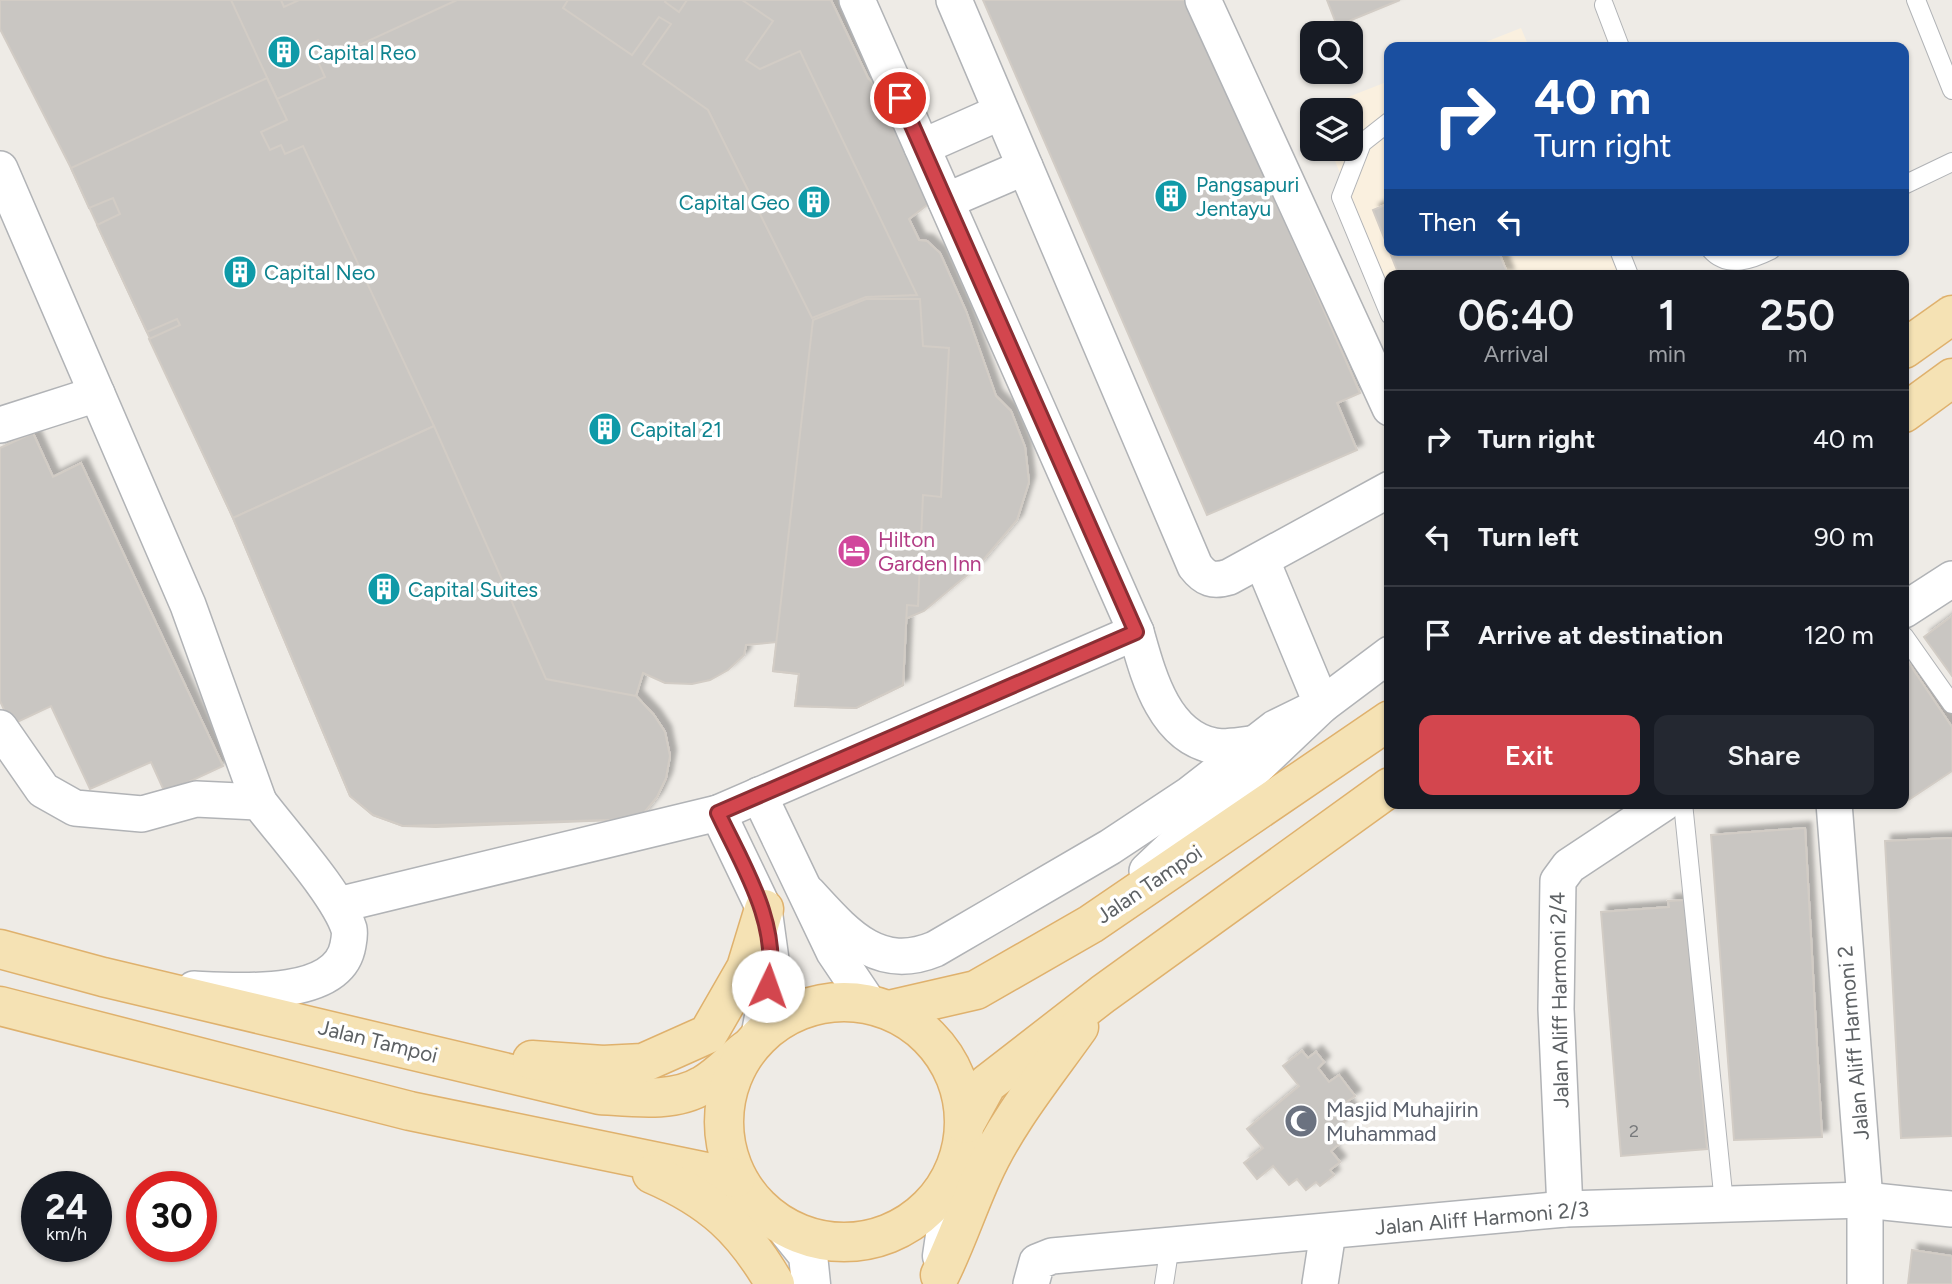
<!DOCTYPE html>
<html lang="en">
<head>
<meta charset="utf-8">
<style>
	body { margin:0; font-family:Figtree,sans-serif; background:#242831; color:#f1f3f6; height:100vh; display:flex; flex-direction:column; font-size:26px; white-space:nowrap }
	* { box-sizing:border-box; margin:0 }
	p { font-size:23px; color:#9ea1a6 }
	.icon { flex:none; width:38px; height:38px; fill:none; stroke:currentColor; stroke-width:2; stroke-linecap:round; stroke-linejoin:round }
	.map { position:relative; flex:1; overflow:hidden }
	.sheet { position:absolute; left:1384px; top:270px; width:525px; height:539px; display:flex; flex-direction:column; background:#171b24; border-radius:14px; box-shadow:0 2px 5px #0004 }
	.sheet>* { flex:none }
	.top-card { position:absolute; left:1384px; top:42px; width:525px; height:214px; border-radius:14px; box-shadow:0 2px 5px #0004; background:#1a4fa0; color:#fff; overflow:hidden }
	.fabs { position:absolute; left:1300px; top:21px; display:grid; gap:14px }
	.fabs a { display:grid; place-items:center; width:63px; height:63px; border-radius:14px; background:#171b24; box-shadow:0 2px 5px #0004; font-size:35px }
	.speed { position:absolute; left:21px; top:1171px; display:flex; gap:14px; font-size:35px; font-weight:700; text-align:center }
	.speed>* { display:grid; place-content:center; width:91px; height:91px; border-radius:50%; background:#171b24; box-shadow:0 2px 5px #0004; line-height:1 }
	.speed small { font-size:18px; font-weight:400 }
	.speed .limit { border:10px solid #d22; background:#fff; color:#111 }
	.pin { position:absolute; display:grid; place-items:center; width:60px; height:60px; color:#fff; margin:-30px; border:4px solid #fff; border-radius:50%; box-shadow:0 2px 7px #0007 }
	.me { position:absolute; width:77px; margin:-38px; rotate:3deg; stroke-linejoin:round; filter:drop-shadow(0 0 5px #0008) }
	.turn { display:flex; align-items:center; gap:24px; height:147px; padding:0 35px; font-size:32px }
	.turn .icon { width:91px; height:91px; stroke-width:2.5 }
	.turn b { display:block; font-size:49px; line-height:60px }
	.then { display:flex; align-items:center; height:66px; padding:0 35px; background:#0003; gap:14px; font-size:26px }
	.eta { display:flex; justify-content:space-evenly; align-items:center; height:119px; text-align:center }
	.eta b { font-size:42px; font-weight:600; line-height:49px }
	.action { display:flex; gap:14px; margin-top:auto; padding:14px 35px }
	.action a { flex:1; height:80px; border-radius:14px; background:#d3464e; color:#fff; font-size:28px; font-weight:600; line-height:80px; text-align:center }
	.action a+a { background:#242831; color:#f1f3f6 }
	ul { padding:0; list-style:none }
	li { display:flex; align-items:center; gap:21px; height:98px; padding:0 35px; border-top:2px solid #363941 }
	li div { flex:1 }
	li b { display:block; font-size:26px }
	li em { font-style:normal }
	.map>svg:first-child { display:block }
	.commercial { fill:#faf0df }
	.building { fill:#c9c6c2; stroke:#d2ccc5; stroke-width:2; filter:url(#shadow) }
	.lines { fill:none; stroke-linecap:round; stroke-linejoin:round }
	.service-casing { stroke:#b1b3b6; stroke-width:20 }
	.minor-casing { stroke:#b1b3b6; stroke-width:38 }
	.secondary-casing { stroke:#b2b5b9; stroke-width:41 }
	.primary-casing { stroke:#dfb16d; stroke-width:41 }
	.service { stroke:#fff; stroke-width:18 }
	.minor { stroke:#fff; stroke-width:35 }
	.secondary { stroke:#fff; stroke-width:38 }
	.primary { stroke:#f5e2b4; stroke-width:38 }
	.route-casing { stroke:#892e33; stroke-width:18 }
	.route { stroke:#d3464e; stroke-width:12 }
	.labels { text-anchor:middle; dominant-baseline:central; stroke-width:7; stroke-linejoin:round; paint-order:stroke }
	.number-label { font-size:18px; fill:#787a7c }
	.culture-label { font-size:21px; fill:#0d838f; stroke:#fff; text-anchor:start }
	.hotel-label { font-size:21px; fill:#b23c85; stroke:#fff; text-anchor:start }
	.street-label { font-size:21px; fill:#5d6164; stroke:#fff }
	.worship-label { font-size:21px; fill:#5b616d; stroke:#fff; text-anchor:start }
</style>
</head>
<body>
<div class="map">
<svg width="1952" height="1284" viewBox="0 0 1952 1284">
	<defs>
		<filter id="shadow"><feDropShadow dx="6" dy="-6" stdDeviation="2" flood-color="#0004"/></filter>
	</defs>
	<rect width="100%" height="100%" fill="#eeebe6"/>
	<g class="commercial">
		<path d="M1521 28 1529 47H1473Z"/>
		<path d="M1389 81 1390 250H1611L1622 275H1390L1389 291 1330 149H1351V110H1315Z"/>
	</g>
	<g class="building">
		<path d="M0 0H831L868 78 885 97 928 190 927 205 909 219 919 240 927 241 940 253 966 311 996 396 1011 411 1025 447 1029 482 1017 520 979 565 924 611 905 619 903 685 856 708 795 706 799 674 773 671 777 642 746 645 744 655 728 670 710 680 692 684 665 683 643 673 636 696 654 715 665 732 670 756 666 778 657 797 639 819 436 827 403 826 373 815 350 796 233 518 71 168 0 29Z"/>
		<path d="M231 0H281L284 7 299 0H457L327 60 318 40 310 44 325 77 277 99Z"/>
		<path d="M568 0H666L665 2 679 12 687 0H742L773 21 746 60 760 69 800 51 917 295 866 297 812 318 708 110 643 64 671 24 659 17 632 55 563 8Z"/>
		<path d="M983 0H1188L1360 393 1337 403 1357 450 1207 515Z"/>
		<path d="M1327 0H1400L1337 26Z"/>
		<path d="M267 78 287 120 261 132 270 150 281 145 285 154 303 146 434 426 233 518 149 339 180 325 177 319 147 332 97 225 120 214 113 198 89 208 71 168Z"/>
		<path d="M1390 203V250H1498L1508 275H1399L1373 210Z"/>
		<path d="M866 299H920L923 346 949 348 941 497 923 495 918 606 907 605 903 685 856 708 795 706 799 674 773 671 813 320Z"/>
		<path d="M434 426 546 679 636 696 654 715 665 732 670 756 666 778 657 797 639 819 403 826 373 815 350 796 233 518Z"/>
		<path d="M33 433 53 477 81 463 223 766 165 793 151 762 90 789 51 706 11 725 0 701V448Z"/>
		<path d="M1952 616V676L1924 637Z"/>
		<path d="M1904 656 1952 727V771L1904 803Z"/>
		<path d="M1805 828 1822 1137 1734 1140 1711 835Z"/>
		<path d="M1952 838V1136L1901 1138 1885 841Z"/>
		<path d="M1685 900 1707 1149 1621 1156 1601 912 1669 907 1668 901Z"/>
		<path d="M1302 1051 1308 1058 1316 1052 1324 1062 1318 1068 1329 1082 1339 1075 1355 1096 1345 1103 1354 1114 1331 1133 1339 1144 1331 1151 1340 1162 1330 1170 1334 1175 1320 1186 1316 1182 1306 1190 1297 1179 1289 1185 1273 1166 1257 1179 1244 1163 1263 1148 1247 1129 1299 1086 1283 1066Z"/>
		<path d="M1912 1250 1952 1256V1284H1908Z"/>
	</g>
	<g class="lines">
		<defs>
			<g id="service">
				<path d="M1916 0 1952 90"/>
				<path d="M1604 5 1620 47"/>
				<path d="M1390 121 1362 143 1341 197 1390 315"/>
				<path d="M1904 185 1952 162"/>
				<path d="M1619 250 1629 275"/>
				<path d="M1711 250C1728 269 1753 259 1771 250"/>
				<path d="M1904 636 1952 704"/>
				<path d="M1683 803 1724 1203"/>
				<path d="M1164 1284 1170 1245"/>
			</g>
			<g id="minor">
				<path d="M857 0 1136 632C1148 674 1163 736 1214 746 1225 748 1240 745 1251 744"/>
				<path d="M954 0 1195 566C1205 579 1213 582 1229 577L1390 489"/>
				<path d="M1203 0 1390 408"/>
				<path d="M922 147 1001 112"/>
				<path d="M0 169 188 605 259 802"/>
				<path d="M946 201 1025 167"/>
				<path d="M0 425 97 394"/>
				<path d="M1262 561 1322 705"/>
				<path d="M1904 610 1952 579"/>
				<path d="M0 728 43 790 75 808 142 814 196 799 259 802C283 834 338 894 349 929 350 934 349 940 348 945 339 1000 235 991 194 989"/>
				<path d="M759 795 834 952 869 1004"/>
				<path d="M1834 803 1865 1200V1284"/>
				<path d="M718 813 764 909 772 967 759 1035"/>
				<path d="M1147 871 1322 705 1390 654"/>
				<path d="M808 893C845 933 877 973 935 949L1110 847 1190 794 1275 728 1322 705"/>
				<path d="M338 905 718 813 1136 632"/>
				<path d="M1565 1209 1556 1009 1558 881 1569 866 1664 803"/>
				<path d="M1031 1284 1037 1262 1052 1256 1565 1209 1865 1200 1952 1209"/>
				<path d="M1320 1284 1328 1232"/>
			</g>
			<g id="secondary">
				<path d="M787 1229 808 1255 811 1284"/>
				<path d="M942 1256 954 1175"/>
			</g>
			<g id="primary">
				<path d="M1904 349 1952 315"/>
				<path d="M1904 413 1952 378"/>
				<path d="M0 949 103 977 600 1095C633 1097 674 1103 703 1085 719 1076 732 1061 746 1050"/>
				<circle cx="844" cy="1122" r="120"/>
				<path d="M0 1006 410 1111 736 1178"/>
				<path d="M889 1010 976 990 1091 924 1390 720"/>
				<path d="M532 1060 603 1065 643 1063 708 1034 746 968 764 909"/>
				<path d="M965 1124 987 1084 1103 994 1390 787"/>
				<path d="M652 1174C712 1200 743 1229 775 1284"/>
				<path d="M940 1275C956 1243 967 1209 982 1176 1006 1122 1045 1075 1079 1027"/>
			</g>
		</defs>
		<use href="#service" class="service-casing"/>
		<use href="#minor" class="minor-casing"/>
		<use href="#secondary" class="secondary-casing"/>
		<use href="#primary" class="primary-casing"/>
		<use href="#service" class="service"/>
		<use href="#minor" class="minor"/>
		<use href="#secondary" class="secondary"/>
		<use href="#primary" class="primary"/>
	</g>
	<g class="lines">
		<defs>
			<path id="route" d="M768 986C781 925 743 866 718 813L1136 632 900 98"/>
		</defs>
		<use href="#route" class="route-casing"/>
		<use href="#route" class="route"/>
	</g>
	<defs>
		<symbol id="building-disc" viewBox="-11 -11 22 22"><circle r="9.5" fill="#0f9aa8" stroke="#fff"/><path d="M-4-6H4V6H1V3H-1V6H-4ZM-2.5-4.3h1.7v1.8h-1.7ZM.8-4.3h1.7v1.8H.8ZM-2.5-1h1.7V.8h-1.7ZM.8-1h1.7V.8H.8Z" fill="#fff"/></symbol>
		<symbol id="hotel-disc" viewBox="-11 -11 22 22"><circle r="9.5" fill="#d1479c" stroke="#fff"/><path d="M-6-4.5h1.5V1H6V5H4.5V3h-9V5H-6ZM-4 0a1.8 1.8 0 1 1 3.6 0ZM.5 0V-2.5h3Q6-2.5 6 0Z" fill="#fff"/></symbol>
		<symbol id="mosque-disc" viewBox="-11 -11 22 22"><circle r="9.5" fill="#6b7280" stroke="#fff"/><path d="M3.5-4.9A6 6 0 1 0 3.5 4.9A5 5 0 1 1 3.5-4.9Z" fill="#fff"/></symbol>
	</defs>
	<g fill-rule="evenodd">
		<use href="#building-disc" x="265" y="33" width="38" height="38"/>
		<use href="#building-disc" x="1152" y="177" width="38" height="38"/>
		<use href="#building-disc" x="795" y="183" width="38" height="38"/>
		<use href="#building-disc" x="221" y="253" width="38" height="38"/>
		<use href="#building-disc" x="586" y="410" width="38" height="38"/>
		<use href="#hotel-disc" x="835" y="532" width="38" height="38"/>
		<use href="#building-disc" x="365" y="570" width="38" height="38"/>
		<use href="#mosque-disc" x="1282" y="1102" width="38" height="38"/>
	</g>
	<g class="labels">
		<g class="number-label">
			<text x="1634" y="1131">2</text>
		</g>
		<g class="culture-label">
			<text x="308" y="52">Capital Reo</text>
			<text x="1196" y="184">Pangsapuri<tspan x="1196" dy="24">Jentayu</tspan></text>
			<text x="790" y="202" text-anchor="end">Capital Geo</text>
			<text x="264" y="272">Capital Neo</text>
			<text x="630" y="429">Capital 21</text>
			<text x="408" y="589">Capital Suites</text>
		</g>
		<g class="hotel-label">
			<text x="878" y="539">Hilton<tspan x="878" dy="24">Garden Inn</tspan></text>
		</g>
		<g class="street-label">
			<text transform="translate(1149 884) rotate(-34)">Jalan Tampoi</text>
			<text transform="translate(1559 1000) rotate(-91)">Jalan Aliff Harmoni 2/4</text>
			<text transform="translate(378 1041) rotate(14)">Jalan Tampoi</text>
			<text transform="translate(1853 1043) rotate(-95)">Jalan Aliff Harmoni 2</text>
			<text transform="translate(1482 1218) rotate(-5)">Jalan Aliff Harmoni 2/3</text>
		</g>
		<g class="worship-label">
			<text x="1326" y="1109">Masjid Muhajirin<tspan x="1326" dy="24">Muhammad</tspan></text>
		</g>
	</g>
</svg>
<div class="fabs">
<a><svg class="icon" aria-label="search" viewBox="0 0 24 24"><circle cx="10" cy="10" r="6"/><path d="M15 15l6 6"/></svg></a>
<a><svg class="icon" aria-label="layers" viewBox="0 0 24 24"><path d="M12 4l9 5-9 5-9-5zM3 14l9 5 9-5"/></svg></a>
</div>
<div class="speed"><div>24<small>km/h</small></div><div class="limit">30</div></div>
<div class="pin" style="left:900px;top:98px;background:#d93025"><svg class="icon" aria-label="arrive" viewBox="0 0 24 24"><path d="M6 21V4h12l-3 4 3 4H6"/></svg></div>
<svg class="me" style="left:768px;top:986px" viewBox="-20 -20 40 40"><circle r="19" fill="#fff"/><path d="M0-13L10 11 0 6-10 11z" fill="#d3464e"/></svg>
<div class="top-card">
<div class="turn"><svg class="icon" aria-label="right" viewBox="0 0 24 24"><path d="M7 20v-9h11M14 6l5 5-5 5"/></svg><div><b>40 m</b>Turn right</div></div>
<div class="then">Then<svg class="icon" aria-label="left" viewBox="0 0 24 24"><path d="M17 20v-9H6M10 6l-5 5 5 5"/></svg></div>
</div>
<section class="sheet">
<div class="eta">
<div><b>06:40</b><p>Arrival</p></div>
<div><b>1</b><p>min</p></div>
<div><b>250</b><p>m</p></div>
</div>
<ul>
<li><svg class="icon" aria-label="right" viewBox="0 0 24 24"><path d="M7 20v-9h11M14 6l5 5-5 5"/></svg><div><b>Turn right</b></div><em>40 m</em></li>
<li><svg class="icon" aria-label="left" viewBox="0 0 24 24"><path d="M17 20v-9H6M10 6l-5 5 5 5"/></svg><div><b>Turn left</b></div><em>90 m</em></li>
<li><svg class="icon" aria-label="arrive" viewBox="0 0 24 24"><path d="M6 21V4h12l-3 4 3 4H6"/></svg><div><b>Arrive at destination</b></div><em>120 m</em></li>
</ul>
<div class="action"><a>Exit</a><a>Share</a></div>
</section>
</div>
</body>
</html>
